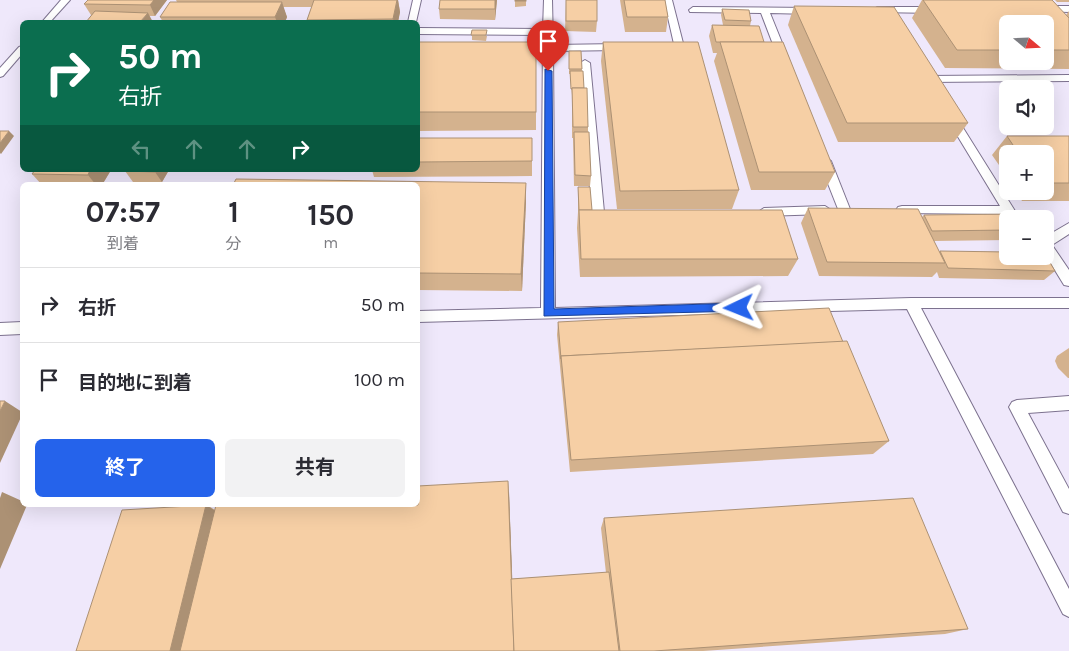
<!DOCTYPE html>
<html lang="ja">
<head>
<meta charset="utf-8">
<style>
	body { margin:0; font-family:Karla,"Noto Sans JP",sans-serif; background:#f2f2f3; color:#2b2b33; height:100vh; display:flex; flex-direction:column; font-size:19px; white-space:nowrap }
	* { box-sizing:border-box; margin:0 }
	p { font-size:16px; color:#7c7c81 }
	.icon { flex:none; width:28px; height:28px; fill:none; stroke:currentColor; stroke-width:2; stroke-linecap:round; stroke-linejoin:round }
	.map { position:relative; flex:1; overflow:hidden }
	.drawer { position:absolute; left:20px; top:182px; width:400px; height:325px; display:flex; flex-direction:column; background:#fff; border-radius:8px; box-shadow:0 5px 20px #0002 }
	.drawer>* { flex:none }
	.top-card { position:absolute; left:20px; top:20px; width:400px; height:152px; border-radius:8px; box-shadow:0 5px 20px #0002; background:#0b6e4f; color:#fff; overflow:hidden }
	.needle { width:32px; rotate:109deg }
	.fabs { position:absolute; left:999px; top:15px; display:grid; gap:10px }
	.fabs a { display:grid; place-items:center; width:55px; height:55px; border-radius:8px; background:#fff; box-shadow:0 5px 20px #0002; font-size:25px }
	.pin { position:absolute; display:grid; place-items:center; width:42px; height:42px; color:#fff; margin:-51px -21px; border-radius:50% 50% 50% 0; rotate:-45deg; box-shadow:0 0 5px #0007 }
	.pin .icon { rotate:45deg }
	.me { position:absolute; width:55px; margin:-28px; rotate:268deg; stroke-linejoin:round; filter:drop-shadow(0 0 4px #0008) }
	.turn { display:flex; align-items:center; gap:18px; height:105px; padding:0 15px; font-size:22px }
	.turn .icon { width:65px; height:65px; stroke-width:2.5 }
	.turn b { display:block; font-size:35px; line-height:42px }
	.lanes { display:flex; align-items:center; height:48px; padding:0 15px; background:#0003; justify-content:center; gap:25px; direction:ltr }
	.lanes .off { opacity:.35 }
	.eta { display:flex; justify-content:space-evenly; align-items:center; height:85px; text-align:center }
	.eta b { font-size:30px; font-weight:700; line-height:35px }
	.cta { display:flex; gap:10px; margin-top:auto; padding:10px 15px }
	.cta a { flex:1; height:58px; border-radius:8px; background:#2563eb; color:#fff; font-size:20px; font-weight:700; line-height:58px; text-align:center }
	.cta a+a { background:#f2f2f3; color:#2b2b33 }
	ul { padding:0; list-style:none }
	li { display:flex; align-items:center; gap:15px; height:75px; padding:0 15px; border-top:1px solid #e1e1e2 }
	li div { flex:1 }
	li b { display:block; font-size:19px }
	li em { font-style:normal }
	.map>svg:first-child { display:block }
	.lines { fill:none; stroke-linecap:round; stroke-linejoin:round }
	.lane-casing { stroke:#7d728f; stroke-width:2 }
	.lane { fill:#fff; fill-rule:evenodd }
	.wall { fill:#d4b28e; fill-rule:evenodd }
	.shaded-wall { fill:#ac9174 }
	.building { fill:#f6cfa5; stroke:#ac9174 }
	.route { fill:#2563eb; stroke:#184099 }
</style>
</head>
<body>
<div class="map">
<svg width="1069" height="651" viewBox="0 0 1069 651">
	<rect width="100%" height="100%" fill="#efe8fb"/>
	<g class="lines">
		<defs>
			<g id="lane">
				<path d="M61 0H70L50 22H42Z"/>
				<path d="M413 0H421L416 22H408Z"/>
				<path d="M544 0H552L553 45 619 44 624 47 619 50 553 51 555 308 911 298H1069V308H921L1069 589V617L1063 614 907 309 418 322V311L541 308 543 35 418 34V28L543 29Z"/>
				<path d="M664 0H672L684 47 682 49 665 50 660 47 665 44H674Z"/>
				<path d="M1042 6H1069V12L1039 11V7Z"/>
				<path d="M693 7 811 8 815 11 811 14 770 13 789 60 784 63 779 60 761 13 690 12 689 10Z"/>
				<path d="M877 7H936L940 10 936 13 874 12 873 10Z"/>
				<path d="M22 46V54L3 76 0 77V68L19 47Z"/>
				<path d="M585 60 590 63 604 212 614 213 616 216C611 223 597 223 592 216L580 63Z"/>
				<path d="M1069 75V81L928 82 923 79 928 76Z"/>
				<path d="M951 114 955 115 1020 219H1008L1005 214 898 213 896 210 898 207 902 206H1000L946 117Z"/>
				<path d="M825 157 831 161 850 209 848 212H840L838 209 819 161Z"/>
				<path d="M825 206 831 210 825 214 764 216 758 212 764 208Z"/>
				<path d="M1069 223V234L1052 245 1069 270V286L1064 285 1045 254V237Z"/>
				<path d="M22 322V334L0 335V323Z"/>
				<path d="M1069 396V410L1028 413 1069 489V514L1063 512 1009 407 1012 402 1017 400Z"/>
			</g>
		</defs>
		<use href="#lane" class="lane-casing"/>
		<use href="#lane" class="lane"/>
	</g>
	<g class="wall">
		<path d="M88 0H167L155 16 91 15 84 4Z"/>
		<path d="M176 0H398L400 12 398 22H308L307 20 312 7H283L287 17 285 22H163L160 17 177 2Z"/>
		<path d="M497 0 495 20 440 19 439 9Z"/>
		<path d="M515 0H526V6L515 7Z"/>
		<path d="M566 0 597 21 596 32 565 31Z"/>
		<path d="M620 0H665L668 17 666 32H625Z"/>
		<path d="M922 0H1052L1069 50V69L945 68 912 18ZM1008 24H1045V61H1008Z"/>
		<path d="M1055 0H1069V2H1057Z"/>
		<path d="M794 6 968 123 954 142H838L788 25Z"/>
		<path d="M722 9 751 21 750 26 764 42 835 172 825 190H751L714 61 717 53H713L709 36 712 25H723L721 15Z"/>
		<path d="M1069 11V18L1066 15Z"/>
		<path d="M472 30 487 36 486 41 472 40Z"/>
		<path d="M418 42H536V130L418 131Z"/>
		<path d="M603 42 739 190 732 209H617L601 61Z"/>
		<path d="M569 51H581L582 71 588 127V132L591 176 590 186H574L573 138H572V95L570 74H569Z"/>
		<path d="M1007 136H1069V201H1022L1016 191H1045V154H1008V178L992 155Z"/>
		<path d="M418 138H532V176L374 177 372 170H418Z"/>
		<path d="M35 170H111L102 185H42L32 174Z"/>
		<path d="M169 170 162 182H133L125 171Z"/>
		<path d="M526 183V201L522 291 418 290V185Z"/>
		<path d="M578 187 592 210 798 259 788 276 580 277 577 228 578 212Z"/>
		<path d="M808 208 922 217 924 215 1008 219V240L934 241 939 252 940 251 1055 271 1044 280 939 278 937 272 932 277 819 276 801 223Z"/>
		<path d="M558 322 843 342 889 441 873 454 570 472 557 335Z"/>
		<path d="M1069 348V378H1068L1058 368 1055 361 1057 356Z"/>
		<path d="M509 492 512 579 606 573 601 528 604 518 968 629 945 634 703 651H76L207 505 215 510Z"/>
	</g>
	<g class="shaded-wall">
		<path d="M154 0H167L155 16 150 5Z"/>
		<path d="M397 0H398L400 12 398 22H394L393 19Z"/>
		<path d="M495 0H497L495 20Z"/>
		<path d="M282 2 287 17 285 22H277L275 17Z"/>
		<path d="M148 13 153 22H140Z"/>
		<path d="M9 131 14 136 1 154 0 153V143Z"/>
		<path d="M90 170H111L102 185H96L88 175Z"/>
		<path d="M156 170H169L162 182 155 172Z"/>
		<path d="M526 183V201L522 291 521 274Z"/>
		<path d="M5 401 22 412V415L0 463V411Z"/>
		<path d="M508 481 509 492 515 651H514Z"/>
		<path d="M2 492 22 501V505H27L0 569V498Z"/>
		<path d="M206 505 222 515 190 651H170Z"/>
	</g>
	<g class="building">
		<path d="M88 0H154L150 5 84 4Z"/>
		<path d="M314 0H397L393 19 307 20Z"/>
		<path d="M440 0H495V9H439Z"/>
		<rect x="515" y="0" width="11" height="1"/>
		<rect x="566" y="0" width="31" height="21"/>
		<path d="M624 0H665L668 17H627Z"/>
		<path d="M923 0H1052L1069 18V50H1045V24H1008V50H957Z"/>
		<path d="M170 2H282L275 17H160Z"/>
		<path d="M794 6 894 7 968 123H847Z"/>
		<path d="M722 9 749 10 751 21 725 20Z"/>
		<path d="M95 11 148 13 140 22H86Z"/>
		<path d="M712 25 759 26 764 42H716Z"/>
		<path d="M472 30H487L486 35H471Z"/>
		<rect x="418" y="42" width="118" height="70"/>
		<path d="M603 42H698L739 190 620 191Z"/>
		<path d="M720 42H783L835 172H759Z"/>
		<path d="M569 51H581L582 69H569Z"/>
		<path d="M570 71H583L584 88H572V89H571Z"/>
		<path d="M572 88H587L588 127H573Z"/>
		<path d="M0 131H9L0 143Z"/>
		<path d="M574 132H589L591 176 575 175Z"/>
		<path d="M1007 136H1069V183H1045V154H1019Z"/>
		<path d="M418 138H532V161L418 162Z"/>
		<path d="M35 170H90L88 175 32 174Z"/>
		<path d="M126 170H156L155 172 125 171Z"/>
		<path d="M236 179 526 183 521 274 418 273V185H233Z"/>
		<path d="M578 187H590L592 210H579Z"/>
		<path d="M808 208 918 209 945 263 827 262Z"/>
		<path d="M579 210H782L798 259H581Z"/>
		<path d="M1018 214 1022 219H1008V230L932 231 924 215Z"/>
		<path d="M940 251 1008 252V256H1045V254L1055 271 948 268Z"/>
		<path d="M829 308 843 342 561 356V359L558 322Z"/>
		<path d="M847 341 889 441 571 460 561 356Z"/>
		<path d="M0 401H5L0 411Z"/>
		<path d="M508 481 514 651H180L216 505H418V486Z"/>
		<path d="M913 498 968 629 654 651H620L604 518Z"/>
		<path d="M206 505 170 651H76L122 510Z"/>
		<path d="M609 572 619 651H514L511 579Z"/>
	</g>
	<path class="route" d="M545 69 552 71 554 309 739 303 745 308 743 311 544 316Z"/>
</svg>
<div class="fabs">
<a><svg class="needle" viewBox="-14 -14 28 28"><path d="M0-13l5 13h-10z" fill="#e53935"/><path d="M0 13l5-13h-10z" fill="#7c7c81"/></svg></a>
<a><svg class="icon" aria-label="sound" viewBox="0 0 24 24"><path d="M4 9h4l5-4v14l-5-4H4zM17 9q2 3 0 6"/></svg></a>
<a>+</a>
<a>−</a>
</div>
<div class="pin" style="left:548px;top:71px;background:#d93025"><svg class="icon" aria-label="arrive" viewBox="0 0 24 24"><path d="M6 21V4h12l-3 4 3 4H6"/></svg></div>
<svg class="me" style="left:739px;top:308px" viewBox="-20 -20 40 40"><path d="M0-17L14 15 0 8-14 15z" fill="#2563eb" stroke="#fff" stroke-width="4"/></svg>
<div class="top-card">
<div class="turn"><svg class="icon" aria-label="right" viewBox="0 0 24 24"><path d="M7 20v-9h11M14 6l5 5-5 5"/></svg><div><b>50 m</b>右折</div></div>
<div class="lanes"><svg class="icon off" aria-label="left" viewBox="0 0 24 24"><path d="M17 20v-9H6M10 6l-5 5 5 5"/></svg><svg class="icon off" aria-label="ahead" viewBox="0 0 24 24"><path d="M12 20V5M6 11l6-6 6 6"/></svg><svg class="icon off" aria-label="ahead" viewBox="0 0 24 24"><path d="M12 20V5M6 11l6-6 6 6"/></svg><svg class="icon" aria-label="right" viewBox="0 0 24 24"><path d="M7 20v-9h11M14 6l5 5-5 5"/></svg></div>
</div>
<section class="drawer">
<div class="eta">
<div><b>07:57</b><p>到着</p></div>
<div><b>1</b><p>分</p></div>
<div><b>150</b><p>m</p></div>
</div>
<ul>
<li><svg class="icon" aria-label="right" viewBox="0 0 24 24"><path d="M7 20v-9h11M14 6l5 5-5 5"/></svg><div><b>右折</b></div><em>50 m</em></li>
<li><svg class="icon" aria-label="arrive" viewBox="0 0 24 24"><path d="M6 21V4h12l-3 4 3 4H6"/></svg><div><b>目的地に到着</b></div><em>100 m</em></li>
</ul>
<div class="cta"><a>終了</a><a>共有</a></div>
</section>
</div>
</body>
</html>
